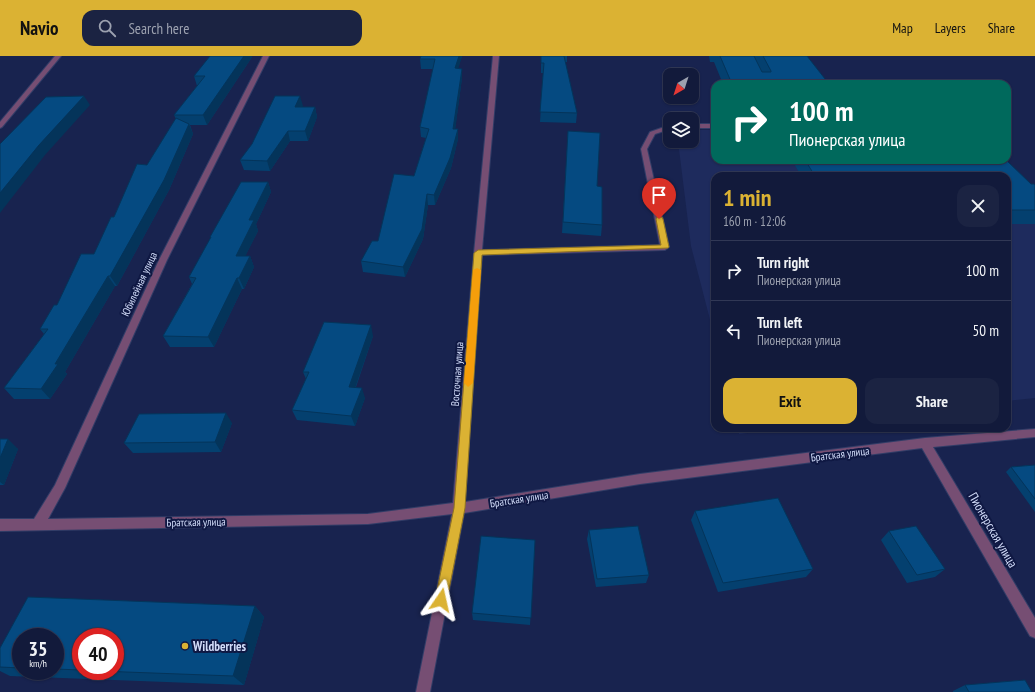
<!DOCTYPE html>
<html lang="en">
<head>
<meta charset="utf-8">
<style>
	body { margin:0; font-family:"PT Sans Narrow",sans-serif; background:#1b2342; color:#f1f3f6; height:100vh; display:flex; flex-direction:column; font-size:15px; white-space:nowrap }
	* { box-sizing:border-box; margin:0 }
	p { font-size:13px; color:#9ca1af }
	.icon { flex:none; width:22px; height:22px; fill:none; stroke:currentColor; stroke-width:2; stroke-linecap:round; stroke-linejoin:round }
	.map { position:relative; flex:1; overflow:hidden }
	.side { position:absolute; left:711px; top:116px; width:300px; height:260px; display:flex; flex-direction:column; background:#121a3b; border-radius:12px; box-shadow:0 1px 3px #0004,0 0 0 1px #313855 }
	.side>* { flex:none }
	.top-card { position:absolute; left:711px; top:24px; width:300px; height:84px; border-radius:12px; box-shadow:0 1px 3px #0004,0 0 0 1px #313855; background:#00695c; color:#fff; overflow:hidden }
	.needle { width:26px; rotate:219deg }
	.fabs { position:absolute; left:663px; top:12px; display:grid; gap:8px }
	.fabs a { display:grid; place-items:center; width:36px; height:36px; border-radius:8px; background:#121a3b; box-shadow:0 1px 3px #0004,0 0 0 1px #313855; font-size:20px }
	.speed { position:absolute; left:12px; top:572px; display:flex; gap:8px; font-size:20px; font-weight:700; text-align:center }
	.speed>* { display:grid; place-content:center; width:52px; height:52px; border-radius:50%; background:#121a3b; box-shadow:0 1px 3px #0004,0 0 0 1px #313855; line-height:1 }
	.speed small { font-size:10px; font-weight:400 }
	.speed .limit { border:6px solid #d22; background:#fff; color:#111 }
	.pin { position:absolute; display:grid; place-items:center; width:34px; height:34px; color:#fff; margin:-41px -17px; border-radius:50% 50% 50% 0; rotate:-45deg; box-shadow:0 0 4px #0007 }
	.pin .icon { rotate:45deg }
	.me { position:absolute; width:44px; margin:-22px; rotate:11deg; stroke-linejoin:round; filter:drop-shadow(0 0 3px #0008) }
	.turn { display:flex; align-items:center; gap:14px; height:84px; padding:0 12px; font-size:18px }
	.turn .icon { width:52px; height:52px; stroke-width:2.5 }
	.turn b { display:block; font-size:28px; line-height:34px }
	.round { display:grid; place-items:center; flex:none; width:42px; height:42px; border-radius:12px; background:#1b2342 }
	.headline { display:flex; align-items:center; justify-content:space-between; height:68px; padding:0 12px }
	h1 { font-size:24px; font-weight:800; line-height:30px; color:#dbb233 }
	.action { display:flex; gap:8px; margin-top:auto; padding:8px 12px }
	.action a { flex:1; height:46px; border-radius:12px; background:#dbb233; color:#111; font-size:16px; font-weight:800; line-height:46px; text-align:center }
	.action a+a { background:#1b2342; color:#f1f3f6 }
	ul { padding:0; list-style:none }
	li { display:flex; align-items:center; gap:12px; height:60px; padding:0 12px; border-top:1px solid #313855 }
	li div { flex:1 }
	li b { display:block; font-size:15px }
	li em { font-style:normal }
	header { display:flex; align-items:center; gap:24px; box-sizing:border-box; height:56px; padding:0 20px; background:#dbb233; color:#111 }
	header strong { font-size:19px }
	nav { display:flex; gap:22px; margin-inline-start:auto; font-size:14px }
	.search { width:280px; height:36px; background:#1b2342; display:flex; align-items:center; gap:10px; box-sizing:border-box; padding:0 14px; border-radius:12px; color:#9ca1af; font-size:15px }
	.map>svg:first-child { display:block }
	.built { fill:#1e2b5d }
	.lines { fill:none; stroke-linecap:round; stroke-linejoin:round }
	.minor-casing { stroke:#323d67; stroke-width:2 }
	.minor { fill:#764e73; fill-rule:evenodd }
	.wall { fill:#04406f; fill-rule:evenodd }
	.shaded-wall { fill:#04345a }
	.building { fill:#054a81; stroke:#04345a }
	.route { fill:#dbb233; stroke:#8e7421 }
	.slow { fill:#f59e0b }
	.poi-dot { fill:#dbb233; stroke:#0f1843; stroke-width:1.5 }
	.labels { text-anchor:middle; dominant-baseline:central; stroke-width:4; stroke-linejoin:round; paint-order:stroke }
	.street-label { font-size:11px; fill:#d3ddfa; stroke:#0f1843 }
	.near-street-label { font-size:13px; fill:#d3ddfa; stroke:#0f1843 }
	.near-poi-label { font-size:13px; font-weight:bold; fill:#d3ddfa; stroke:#0f1843; text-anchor:start }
</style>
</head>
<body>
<header>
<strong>Navio</strong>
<div class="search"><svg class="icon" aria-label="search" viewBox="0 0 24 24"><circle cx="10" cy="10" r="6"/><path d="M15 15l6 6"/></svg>Search here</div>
<nav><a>Map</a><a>Layers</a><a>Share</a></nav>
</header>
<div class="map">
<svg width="1035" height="636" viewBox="0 0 1035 636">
	<rect width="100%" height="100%" fill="#18234f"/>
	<g class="built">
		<path d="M692 74H715V104H988L1004 120H715V283L691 190 678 85H692Z"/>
		<path d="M1007 123 1035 150V342L1007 345Z"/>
		<path d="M738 372H791L739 378Z"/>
	</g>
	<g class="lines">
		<defs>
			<g id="minor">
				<path d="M55 0H61L2 71 0 72V66Z"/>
				<path d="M263 0H269L167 204 65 432 48 463 368 458 453 447 474 197 493 0H499L482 194 660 189 641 93 650 76 670 69V73L655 78 647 93 669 191 665 194 482 199 465 446 640 418 925 382 1035 373V381L933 391 1035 562V582L1030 580 922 392 640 428 464 457 430 636H416L452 458 368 468 0 475V463H34L55 429 159 204Z"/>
				<rect x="692" y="68" width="23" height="4"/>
			</g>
		</defs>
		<use href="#minor" class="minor-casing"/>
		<use href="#minor" class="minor"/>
	</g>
	<g class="wall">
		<path d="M421 0H462L458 12 462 13V22L455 73H458V83L451 112 435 149H428L423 183 405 221 363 216 361 205 378 185 414 120 426 82 421 81 420 71 433 13H421L420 3Z"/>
		<path d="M541 0H567V6H565L577 57 576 67 540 66 543 17H541Z"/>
		<path d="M709 0H807L829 28H723L714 6H710Z"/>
		<path d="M252 1 207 69H190L193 78 169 134 117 230H115L65 316 67 318 50 343H14L4 332 44 278 40 273 57 249 94 198 114 161 176 63 174 59 197 30 194 20Z"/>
		<path d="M303 50 302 51H315L317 61 308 85H290L270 115 244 114 240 104Z"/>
		<path d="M568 75 597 130 602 169 601 180 562 177Z"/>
		<path d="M783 104H1006L1031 128 1035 129V168H1007V120H801L792 104Z"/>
		<path d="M268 126 271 136 256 168 258 175 245 200H250L254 211 244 233H242L214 291H170L163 280 192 228 189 221 210 183V181Z"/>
		<path d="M373 280 356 331 365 342 355 370 297 364 292 354 306 323 303 316Z"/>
		<path d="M232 367 221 396 133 397 124 387Z"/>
		<path d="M0 383 18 393 4 429H0Z"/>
		<path d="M1035 409V456L1006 416 1011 411Z"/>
		<path d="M695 455 813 513 806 521 718 536 691 464Z"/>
		<path d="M589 474 649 519 646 527 596 531 587 483Z"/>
		<path d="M889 475 945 513 935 521 907 527 881 484Z"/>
		<path d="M535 484 530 569 473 564 472 557Z"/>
		<path d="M28 541 255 550 264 561 244 629 10 620 0 615V592ZM21 581H55V615H21ZM81 581H115V615H81Z"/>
		<path d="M965 629 1032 636H953V635Z"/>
	</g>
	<g class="shaded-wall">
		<path d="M244 0H252V1L207 69 203 59Z"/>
		<path d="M459 0H462L456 21 455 12Z"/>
		<path d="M462 13V22L454 83 453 73Z"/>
		<path d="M84 40 90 49 45 99 0 157V137L39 89Z"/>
		<path d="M300 40 303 50 298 61 295 51Z"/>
		<path d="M315 51 317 61 308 85 305 75Z"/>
		<path d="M189 68 193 78 169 134 117 230 110 220Z"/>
		<path d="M458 73V83L451 112 435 149 434 139Z"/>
		<path d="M288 75 290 85 270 115 267 105Z"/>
		<path d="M268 126 271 136 256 168 258 175 240 211 236 200 249 164Z"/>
		<path d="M427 138 428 149 423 183 405 221 403 211Z"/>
		<path d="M250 200 254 211 244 233 239 222Z"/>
		<path d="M108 220 115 230 65 316 67 318 50 343 41 333 55 308Z"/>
		<path d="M237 222 242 233 214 291 208 281Z"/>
		<path d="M371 269 373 280 352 341 349 331Z"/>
		<path d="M362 332 365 342 355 370 351 360Z"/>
		<path d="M226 357 232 367 221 396 215 386Z"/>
		<path d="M8 383 18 393 4 429 0 426V402Z"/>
		<path d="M255 550 264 561 244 629 233 620Z"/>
	</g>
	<g class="building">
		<path d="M210 0H244L203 59H174L205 20H194Z"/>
		<path d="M421 0H459L455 12 462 13 453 73H458L450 102 434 139 427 138 422 173 403 211 361 205 372 185H378L394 118 414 120 429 73 420 71 435 3H420Z"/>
		<path d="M541 0H564L577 57 540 56 544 7H541Z"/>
		<path d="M720 0H754L762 16H771V15L763 0H807L829 28H732Z"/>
		<path d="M84 40 39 89 0 137V88L46 41Z"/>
		<path d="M275 40H300L295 51H315L305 75H288L267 105 240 104 252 88Z"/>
		<path d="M176 62 189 68 164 124 110 220H108L55 308H58L41 333 4 332 48 273H40L54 249H57L81 198H94L111 161H114L137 108 147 109Z"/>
		<path d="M568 75 600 77 597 130 602 131V169L563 166Z"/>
		<path d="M805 104H1006L1031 128H1034L1035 129V154H1007V120H815Z"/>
		<path d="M241 126H268L249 164H254L236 200H250L239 222H237L208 281 163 280 196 222 189 221 211 181H210Z"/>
		<path d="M324 266 371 269 349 331 362 332 351 360 292 354 309 316H303Z"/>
		<path d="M226 357 215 386 124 387 139 358Z"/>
		<path d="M0 383H8L0 402Z"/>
		<path d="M1035 409V443L1011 411Z"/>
		<path d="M778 442 813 513 723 527 695 455Z"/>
		<path d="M638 470 649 519 597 523 589 474Z"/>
		<path d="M916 470 945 513 917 519 889 475Z"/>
		<path d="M481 480 535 484 531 562 472 557Z"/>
		<path d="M28 541 255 550 233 620 99 615H115V581H81V614L55 613V581H21V612L0 611V592Z"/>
		<path d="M1025 624 1032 636H969L965 629Z"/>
	</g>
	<path class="route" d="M657 161H662L663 163 669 191 668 192 482 199 465 452 447 544 445 548 441 550 437 548 435 544 454 452 474 197 478 194 661 189 656 163Z"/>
	<path class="slow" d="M477 212 481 214 473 327 468 331 464 327 473 214Z"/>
	<circle class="poi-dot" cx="185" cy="590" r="4"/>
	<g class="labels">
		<g class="street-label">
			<text transform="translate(139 228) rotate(-65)">Юбилейная улица</text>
			<text transform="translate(457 318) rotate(-86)">Восточная улица</text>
			<text transform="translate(840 398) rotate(-7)">Братская улица</text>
			<text transform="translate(519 443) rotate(-9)">Братская улица</text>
			<text transform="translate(196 466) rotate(-1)">Братская улица</text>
		</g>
		<g class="near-street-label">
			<text transform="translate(993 474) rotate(60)">Пионерская улица</text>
		</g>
		<g class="near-poi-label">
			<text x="193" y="590">Wildberries</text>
		</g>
	</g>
</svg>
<div class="fabs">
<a><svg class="needle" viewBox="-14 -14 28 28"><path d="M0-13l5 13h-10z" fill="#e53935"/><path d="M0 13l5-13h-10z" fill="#9ca1af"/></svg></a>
<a><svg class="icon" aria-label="layers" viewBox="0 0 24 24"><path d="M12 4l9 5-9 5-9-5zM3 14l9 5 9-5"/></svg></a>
</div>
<div class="speed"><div>35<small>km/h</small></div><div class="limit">40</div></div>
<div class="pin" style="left:659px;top:163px;background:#d93025"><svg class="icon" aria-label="arrive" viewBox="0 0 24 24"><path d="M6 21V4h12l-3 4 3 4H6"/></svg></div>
<svg class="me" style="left:441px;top:544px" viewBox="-20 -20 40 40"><path d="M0-17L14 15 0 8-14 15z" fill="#dbb233" stroke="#fff" stroke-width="4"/></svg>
<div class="top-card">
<div class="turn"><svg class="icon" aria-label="right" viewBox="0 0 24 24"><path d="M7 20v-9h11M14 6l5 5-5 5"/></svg><div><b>100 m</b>Пионерская улица</div></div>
</div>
<section class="side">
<div class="headline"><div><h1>1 min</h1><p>160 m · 12:06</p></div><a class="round"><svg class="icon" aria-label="close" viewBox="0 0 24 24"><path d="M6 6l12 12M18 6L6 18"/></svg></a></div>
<ul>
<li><svg class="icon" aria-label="right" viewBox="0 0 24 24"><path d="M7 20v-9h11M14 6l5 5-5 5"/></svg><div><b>Turn right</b><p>Пионерская улица</p></div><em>100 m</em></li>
<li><svg class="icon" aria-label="left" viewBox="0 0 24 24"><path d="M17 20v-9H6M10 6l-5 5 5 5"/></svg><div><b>Turn left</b><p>Пионерская улица</p></div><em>50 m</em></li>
</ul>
<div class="action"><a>Exit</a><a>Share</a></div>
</section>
</div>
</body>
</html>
